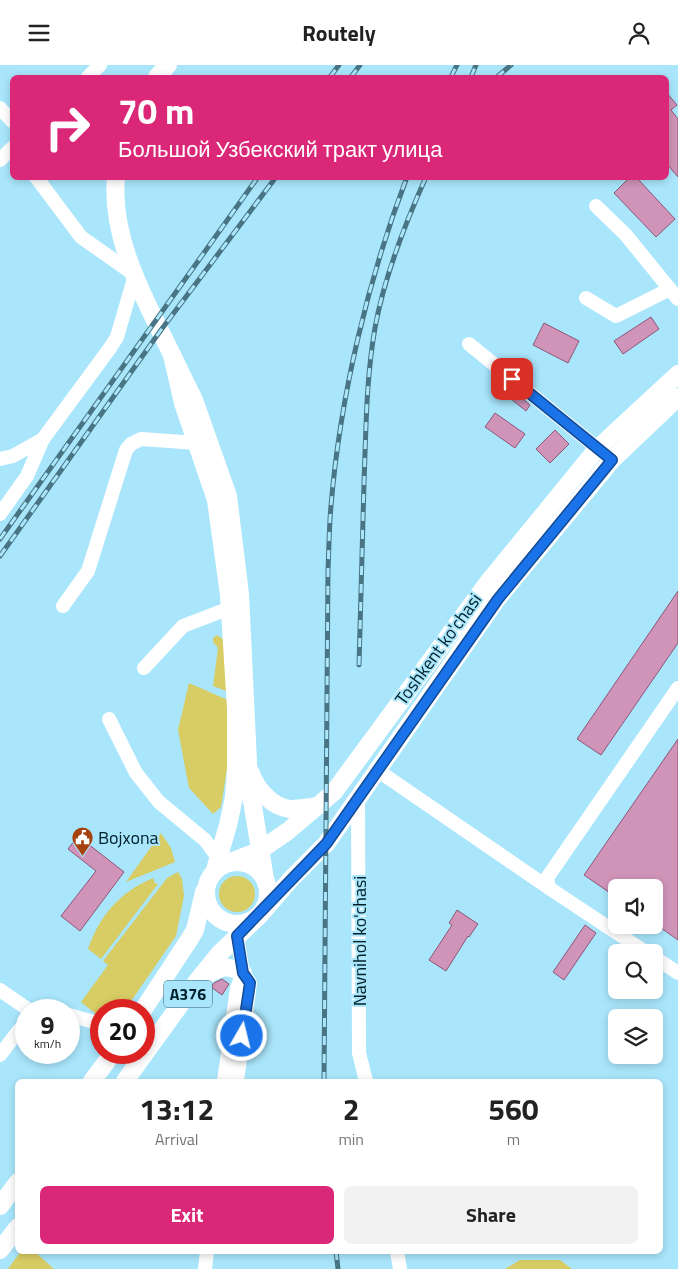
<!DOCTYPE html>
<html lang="en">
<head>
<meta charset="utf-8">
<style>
	body { margin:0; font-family:"Titillium Web",sans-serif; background:#f2f2f2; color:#222; height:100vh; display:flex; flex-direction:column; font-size:19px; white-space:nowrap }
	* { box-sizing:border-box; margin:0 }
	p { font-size:16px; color:#767676 }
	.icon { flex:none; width:28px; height:28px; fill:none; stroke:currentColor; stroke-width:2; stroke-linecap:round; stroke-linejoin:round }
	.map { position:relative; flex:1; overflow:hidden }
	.drawer { position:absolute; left:15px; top:1014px; width:648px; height:175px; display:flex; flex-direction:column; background:#fff; border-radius:8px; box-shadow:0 2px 8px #0003 }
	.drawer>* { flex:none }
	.guide { position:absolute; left:10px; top:10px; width:659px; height:105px; border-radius:8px; box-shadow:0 2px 8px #0003; background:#db2777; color:#fff; overflow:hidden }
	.tools { position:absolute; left:608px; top:814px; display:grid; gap:10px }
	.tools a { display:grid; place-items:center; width:55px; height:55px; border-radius:8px; background:#fff; box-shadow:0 2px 8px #0003; font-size:25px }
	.speed { position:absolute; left:15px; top:934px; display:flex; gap:10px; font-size:25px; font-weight:700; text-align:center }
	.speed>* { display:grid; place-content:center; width:65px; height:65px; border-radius:50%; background:#fff; box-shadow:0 2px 8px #0003; line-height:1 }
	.speed small { font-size:12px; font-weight:400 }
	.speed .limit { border:8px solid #d22; background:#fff; color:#111 }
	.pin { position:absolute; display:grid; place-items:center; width:42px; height:42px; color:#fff; margin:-21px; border-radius:10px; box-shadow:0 2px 8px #0006 }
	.me { position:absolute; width:55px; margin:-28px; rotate:8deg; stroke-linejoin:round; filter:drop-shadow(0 0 4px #0008) }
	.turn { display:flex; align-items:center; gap:18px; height:105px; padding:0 25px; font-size:22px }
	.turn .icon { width:65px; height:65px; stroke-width:2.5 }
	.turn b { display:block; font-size:35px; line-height:42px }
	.eta { display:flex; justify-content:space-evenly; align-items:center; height:85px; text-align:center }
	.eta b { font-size:30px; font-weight:700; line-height:35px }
	.action { display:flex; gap:10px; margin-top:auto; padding:10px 25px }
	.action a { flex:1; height:58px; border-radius:8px; background:#db2777; color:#fff; font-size:20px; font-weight:700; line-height:58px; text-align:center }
	.action a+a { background:#f2f2f2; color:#222 }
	header { display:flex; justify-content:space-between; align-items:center; height:65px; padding:0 25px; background:#fff; font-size:22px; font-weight:700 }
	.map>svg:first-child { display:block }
	.green { fill:#d8cc64 }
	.building { fill:#d194b9; stroke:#8d5679 }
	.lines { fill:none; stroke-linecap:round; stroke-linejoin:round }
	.minor { stroke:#fff; stroke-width:14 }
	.major { stroke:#fff; stroke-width:18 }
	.rail-casing { stroke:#487483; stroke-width:5 }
	.rail { stroke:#a9e6fc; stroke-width:3; stroke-dasharray:9; stroke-linecap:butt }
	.route-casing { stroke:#114b97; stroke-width:12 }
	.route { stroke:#1a73e8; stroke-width:9 }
	.labels { text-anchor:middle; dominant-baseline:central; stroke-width:4; stroke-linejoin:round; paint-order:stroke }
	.shield { fill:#a9e6fc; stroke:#335b69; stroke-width:1 }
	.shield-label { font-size:16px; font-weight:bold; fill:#00202a }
	.street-label { font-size:18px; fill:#00202a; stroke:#a9e6fc }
	.poi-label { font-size:18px; fill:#00202a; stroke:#a9e6fc; text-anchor:start }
</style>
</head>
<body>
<header><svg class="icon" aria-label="menu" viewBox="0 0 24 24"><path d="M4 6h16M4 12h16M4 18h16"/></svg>Routely<svg class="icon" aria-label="person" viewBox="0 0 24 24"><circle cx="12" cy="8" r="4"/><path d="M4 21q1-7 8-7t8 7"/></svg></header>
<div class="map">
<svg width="678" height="1204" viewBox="0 0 678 1204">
	<rect width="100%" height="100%" fill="#a9e6fc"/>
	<g class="green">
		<path d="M217 570 226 576 231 628 213 621 218 583 213 577V573Z"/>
		<path d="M189 618 230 636 229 691 221 742 213 749 189 723 178 665Z"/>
		<path d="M161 768 171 783 175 797 126 817Z"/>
		<path d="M178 807 182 814 184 831 176 871 125 945H101V953L81 937 108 900 103 896 167 813Z"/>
		<circle cx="237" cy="829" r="18"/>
		<path d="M153 813 155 818 158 819 101 894 88 884C100 850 120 827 153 813Z"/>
		<path d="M21 1186H34L54 1204H8Z"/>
		<path d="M520 1195H560L572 1204H505Z"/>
	</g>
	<g class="building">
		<path d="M666 27 677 40 671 45 678 54V112L666 98Z"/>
		<path d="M630 112H636L675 154 656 172 614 128Z"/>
		<path d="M651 252 659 264 623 289 614 276Z"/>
		<path d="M544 258 579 276 568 298 533 280Z"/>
		<path d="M510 323 530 340 526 346 505 329Z"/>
		<path d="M495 348 525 369 515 383 485 362Z"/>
		<path d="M555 365 569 379 550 398 536 384Z"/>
		<path d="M678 526V578L601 690 577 674Z"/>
		<path d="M678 674V875L654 858V822H616V832L584 810Z"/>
		<path d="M78 771 124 807 80 866 61 851 96 806 68 784Z"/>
		<path d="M457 845 478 859 469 872 468 871 446 906 429 895 452 860 449 858Z"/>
		<path d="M585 860 596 868 564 915 553 907Z"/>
		<path d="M222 914 229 919 222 930 211 922 214 918Z"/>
	</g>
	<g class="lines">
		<g class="minor">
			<path d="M88 12 100 0"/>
			<path d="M0 43 12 56"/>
			<path d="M0 95 12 83"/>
			<path d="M596 141 625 169 678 234"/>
			<path d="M586 233 616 251 670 224"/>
			<path d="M469 279 612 395"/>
			<path d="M0 394 13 391 43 374 110 283 117 272 135 210 81 172 36 112"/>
			<path d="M0 449 27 411 43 374"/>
			<path d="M63 541 88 506 126 385 131 379 141 374 197 378"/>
			<path d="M144 603 183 561 230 543H239"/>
			<path d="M109 654 136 708 159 737 205 775 218 793"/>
			<path d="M377 705 549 823"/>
			<path d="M358 734 359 988 366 1016"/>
			<path d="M234 860 237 871 243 908 250 918 237 1016"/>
			<path d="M647 888 549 823 547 813 678 623"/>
			<path d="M654 892 678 908"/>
			<path d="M0 925 29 945"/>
			<path d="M69 950 101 959"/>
			<path d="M0 990 19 965 26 961"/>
			<path d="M224 1016 237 923 243 908"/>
			<path d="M397 1186 400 1204"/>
			<path d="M205 1204 207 1186"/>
		</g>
		<g class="major">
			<path d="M157 12 168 0"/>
			<path d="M116 112C110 175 146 236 172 290"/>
			<path d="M251 708C256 724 272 742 290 744 299 744 309 742 318 741"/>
			<circle cx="237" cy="828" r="31"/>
			<path d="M228 798 259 786 288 766 334 727 486 520 597 384 678 309"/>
			<path d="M215 805 228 760 234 732 236 705V644L229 530 216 435 183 338 172 290 194 335 228 431 240 529 249 718 265 814"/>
			<path d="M203 912C220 903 224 898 243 908"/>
			<path d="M143 945 189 875 195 865 204 827"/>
			<path d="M92 1016 113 988"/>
			<path d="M125 1016 198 915 220 888 260 850 291 814 326 779 497 534 612 395 678 332"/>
			<path d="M0 1141 18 1117"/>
			<path d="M0 1185 18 1162"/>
		</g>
		<defs>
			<g id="rail">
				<path d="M330 12 339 0"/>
				<path d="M351 12 360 0"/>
				<path d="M451 12 457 0"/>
				<path d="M471 12 476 0"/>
				<path d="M497 12 511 0"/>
				<path d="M0 474 258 112"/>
				<path d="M0 491 161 265 276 112"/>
				<path d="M359 600C361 539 362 478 364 418 366 366 366 314 375 263 384 212 405 159 426 112"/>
				<path d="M324 1016 328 505C329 484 329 462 331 441 340 332 368 214 407 112"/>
				<path d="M336 1186 338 1204"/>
			</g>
		</defs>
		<use href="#rail" class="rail-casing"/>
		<use href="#rail" class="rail"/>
	</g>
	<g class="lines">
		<defs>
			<path id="route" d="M242 971 250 918 243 908 237 871 326 779 498 534 612 395 512 314"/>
		</defs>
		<use href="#route" class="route-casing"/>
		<use href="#route" class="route"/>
	</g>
	<defs>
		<symbol id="civic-pin" viewBox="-11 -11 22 30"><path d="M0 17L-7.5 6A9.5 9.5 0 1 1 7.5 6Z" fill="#a64210" stroke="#a9e6fc"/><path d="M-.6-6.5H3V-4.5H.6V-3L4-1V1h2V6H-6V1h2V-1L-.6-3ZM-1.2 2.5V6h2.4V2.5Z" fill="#fff"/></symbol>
	</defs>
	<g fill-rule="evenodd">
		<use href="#civic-pin" x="70" y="760" width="25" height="34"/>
	</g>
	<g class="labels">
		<rect class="shield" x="164" y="915.5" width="48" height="27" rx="4"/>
		<g class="shield-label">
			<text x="188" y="929">A376</text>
		</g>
		<g class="street-label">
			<text transform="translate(438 584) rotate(-54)">Toshkent ko'chasi</text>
			<text transform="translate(359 876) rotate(-90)">Navnihol ko'chasi</text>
		</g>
		<g class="poi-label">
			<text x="98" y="772">Bojxona</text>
		</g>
	</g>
</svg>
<div class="tools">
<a><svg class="icon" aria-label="sound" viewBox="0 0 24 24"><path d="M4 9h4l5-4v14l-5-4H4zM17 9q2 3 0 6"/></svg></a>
<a><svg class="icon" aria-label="search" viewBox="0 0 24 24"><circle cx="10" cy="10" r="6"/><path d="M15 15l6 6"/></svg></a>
<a><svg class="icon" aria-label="layers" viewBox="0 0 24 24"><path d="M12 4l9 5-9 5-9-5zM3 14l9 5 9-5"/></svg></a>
</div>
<div class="speed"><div>9<small>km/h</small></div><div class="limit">20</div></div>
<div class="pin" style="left:512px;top:314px;background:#d93025"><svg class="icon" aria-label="arrive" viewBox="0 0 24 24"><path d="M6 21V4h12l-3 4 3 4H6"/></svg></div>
<svg class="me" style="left:242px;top:971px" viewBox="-20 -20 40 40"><circle r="17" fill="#1a73e8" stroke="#fff" stroke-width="3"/><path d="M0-11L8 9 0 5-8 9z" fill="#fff"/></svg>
<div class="guide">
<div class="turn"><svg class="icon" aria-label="right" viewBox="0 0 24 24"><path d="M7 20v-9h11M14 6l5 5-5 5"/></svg><div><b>70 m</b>Большой Узбекский тракт улица</div></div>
</div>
<section class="drawer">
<div class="eta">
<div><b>13:12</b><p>Arrival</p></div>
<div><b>2</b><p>min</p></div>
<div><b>560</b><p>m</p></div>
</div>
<div class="action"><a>Exit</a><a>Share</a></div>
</section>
</div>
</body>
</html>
